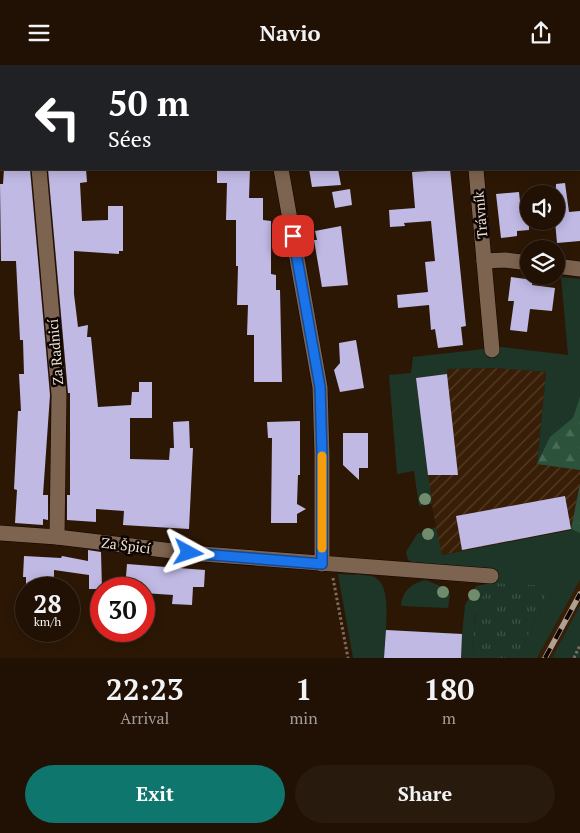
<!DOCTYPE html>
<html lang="en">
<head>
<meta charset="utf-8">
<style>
	body { margin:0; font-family:"PT Serif",serif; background:#291a0e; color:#f1f3f6; height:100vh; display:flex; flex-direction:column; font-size:19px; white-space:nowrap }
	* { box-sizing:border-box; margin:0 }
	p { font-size:16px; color:#a29d9a }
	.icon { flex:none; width:28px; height:28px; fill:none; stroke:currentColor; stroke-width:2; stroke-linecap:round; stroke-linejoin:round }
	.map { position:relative; height:593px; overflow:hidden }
	.sheet { display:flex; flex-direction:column; background:#211104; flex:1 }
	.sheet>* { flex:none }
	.banner { position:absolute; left:0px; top:0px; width:580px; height:105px; box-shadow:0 2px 12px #0003,0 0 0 1px #3e3126; background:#202124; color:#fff; overflow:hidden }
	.tools { position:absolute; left:520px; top:120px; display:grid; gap:10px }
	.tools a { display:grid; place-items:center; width:45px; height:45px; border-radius:50%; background:#211104; box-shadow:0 2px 12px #0003,0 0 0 1px #3e3126; font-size:25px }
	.speed { position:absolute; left:15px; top:512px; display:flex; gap:10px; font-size:25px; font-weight:700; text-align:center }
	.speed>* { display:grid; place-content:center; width:65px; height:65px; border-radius:50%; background:#211104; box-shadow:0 2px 12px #0003,0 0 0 1px #3e3126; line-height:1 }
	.speed small { font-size:12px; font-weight:400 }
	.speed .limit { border:8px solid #d22; background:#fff; color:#111 }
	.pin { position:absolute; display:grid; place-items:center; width:42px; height:42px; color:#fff; margin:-21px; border-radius:10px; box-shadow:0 2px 8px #0006 }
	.me { position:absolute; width:55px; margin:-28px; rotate:95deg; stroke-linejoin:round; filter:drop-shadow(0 0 4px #0008) }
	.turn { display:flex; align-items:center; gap:18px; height:105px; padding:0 25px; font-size:22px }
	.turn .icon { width:65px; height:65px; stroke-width:2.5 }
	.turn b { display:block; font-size:35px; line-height:42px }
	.eta { display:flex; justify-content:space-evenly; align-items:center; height:85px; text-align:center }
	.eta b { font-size:30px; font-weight:700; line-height:35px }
	.action { display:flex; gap:10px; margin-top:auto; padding:10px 25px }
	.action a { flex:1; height:58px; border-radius:30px; background:#0f766e; color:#fff; font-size:20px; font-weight:700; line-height:58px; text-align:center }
	.action a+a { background:#291a0e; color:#f1f3f6 }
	header { display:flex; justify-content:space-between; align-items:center; height:65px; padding:0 25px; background:#211104; font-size:22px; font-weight:700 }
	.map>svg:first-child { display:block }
	.built { fill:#381e06 }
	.industrial { fill:url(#industrial-furrows) }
	.green { fill:#1e3627 }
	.forest { fill:url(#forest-firs) }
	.park { fill:url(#park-tufts) }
	.building { fill:#bfb9e4 }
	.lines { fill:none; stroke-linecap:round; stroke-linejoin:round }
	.minor-casing { stroke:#130300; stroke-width:16 }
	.path { stroke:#7e6c5d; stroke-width:3; stroke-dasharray:2.5 2.5; stroke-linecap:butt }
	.minor { stroke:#7d6450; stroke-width:15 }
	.rail-casing { stroke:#b09f92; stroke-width:5.5 }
	.rail { stroke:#0d0501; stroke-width:4; stroke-dasharray:11; stroke-linecap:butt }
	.tree { fill:#718c6c }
	.route-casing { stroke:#114b97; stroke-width:12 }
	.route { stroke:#1a73e8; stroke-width:9 }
	.slow { stroke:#f59e0b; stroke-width:9 }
	.labels { text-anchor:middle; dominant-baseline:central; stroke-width:5; stroke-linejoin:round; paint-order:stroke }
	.street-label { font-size:14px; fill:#eddfd4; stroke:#0d0501 }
</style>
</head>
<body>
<header><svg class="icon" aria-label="menu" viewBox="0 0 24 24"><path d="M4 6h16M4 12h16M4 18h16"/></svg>Navio<svg class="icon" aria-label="share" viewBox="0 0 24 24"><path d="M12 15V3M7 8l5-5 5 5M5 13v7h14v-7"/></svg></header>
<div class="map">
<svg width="580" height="593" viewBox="0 0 580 593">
	<defs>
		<pattern id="industrial-furrows" width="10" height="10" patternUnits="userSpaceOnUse" patternTransform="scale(1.25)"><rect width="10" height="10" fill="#381e06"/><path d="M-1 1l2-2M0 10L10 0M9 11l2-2" fill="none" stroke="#553e29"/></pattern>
		<pattern id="forest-firs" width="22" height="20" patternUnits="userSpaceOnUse" patternTransform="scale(1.25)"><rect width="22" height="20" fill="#2c523b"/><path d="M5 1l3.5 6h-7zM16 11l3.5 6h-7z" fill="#4b6a56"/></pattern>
		<pattern id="park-tufts" width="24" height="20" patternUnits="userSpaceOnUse" patternTransform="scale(1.25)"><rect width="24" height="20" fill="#1e3627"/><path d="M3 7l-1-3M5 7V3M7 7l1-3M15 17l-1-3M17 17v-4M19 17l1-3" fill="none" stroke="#3f5345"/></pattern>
	</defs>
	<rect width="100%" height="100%" fill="#2c1705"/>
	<path class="built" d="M580 515V540L552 593H537Z"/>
	<path class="industrial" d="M495 303 546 307 537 399 580 405V419L571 464 441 490 430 428 416 313 446 309 447 304Z"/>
	<g class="green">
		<path d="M561 212 580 214V405L537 399 546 307 495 303 447 304V309L416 313 432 439 419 441 414 406 397 409 389 310 411 308 413 292 502 282 568 290Z"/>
		<path d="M580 419V515L537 593H517L542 542 475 543 473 593H353L338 509C349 510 361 509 371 511 391 516 386 550 386 565L462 569 465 540 476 521 492 518 415 499 408 495 406 487 417 469 436 462 442 490 571 465Z"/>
		<path d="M426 515 445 523 450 530 448 543 401 541C402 526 412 518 426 515Z"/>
		<path d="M580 540V593H552Z"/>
	</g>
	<g class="forest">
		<path d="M580 332V405L537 399 550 372 573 353Z"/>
		<path d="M580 419V468L571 464Z"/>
	</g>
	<path class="park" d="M492 518 548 521 542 542 517 593H473L475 543Z"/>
	<g class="building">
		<path d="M4 104H30L50 330 43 430H48V455L43 454V460L15 458 17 425 14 424 18 346H21L19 309H24L23 275H20L16 196H1L0 119H3Z"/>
		<path d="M48 104H86L87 117 80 118 82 156 108 155V141H123V186H119V189L74 186V229L78 262 88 260 87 272H91L98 342 131 340 132 327H139V317H152V353H130V394L169 395 170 383H174L173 357 189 356 190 383H193L189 464 123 460 124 446 96 444V457L67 455V430H70V328H68Z"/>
		<path d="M217 104H250L249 133H263V155L271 156V209L276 210V225H280L282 317H254V270H247L248 240H237L238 201H236V155H226L227 118H217Z"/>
		<path d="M309 104H338L341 120 312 122Z"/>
		<path d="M429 104H450L466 261 461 262 463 280 438 283 435 264 431 265 429 240 398 243 397 230 428 227 425 197 435 196 431 156 404 158 405 161 390 162 389 145 415 143 412 107 429 106Z"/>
		<path d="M565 118 569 147 580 146V176L557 178 555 156 556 119Z"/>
		<path d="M350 124 352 140 335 143 332 127Z"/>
		<path d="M519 127 521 146H529V165L517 166V171L501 173 496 129Z"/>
		<path d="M341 161 348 220 322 222 314 175H317L315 166Z"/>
		<path d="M511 212 533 215 532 220 555 223 552 246 530 244 527 267 510 265 514 236H508Z"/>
		<path d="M356 275 364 323 340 327 334 305 340 298 339 278Z"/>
		<path d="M447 309 458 410H428L416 313Z"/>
		<path d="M300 356V410H298L297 439 306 444 297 449V458H271L272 373H268L267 357Z"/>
		<path d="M343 368H368V403H359V415L343 400Z"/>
		<path d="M565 431 571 464 462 485 456 451Z"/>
		<path d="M88 485 101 487 102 524H89V510L54 505V513H45V524H26V512H23L24 491 61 493 62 491 88 496Z"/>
		<path d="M127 499 205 505 204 522H193L192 540 172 539 173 530 144 528V524H125Z"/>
		<path d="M386 565 462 569 461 593H384Z"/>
	</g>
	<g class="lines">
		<defs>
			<g id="minor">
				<path d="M34 0V1"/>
				<path d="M263 0V1"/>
				<path d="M466 0V1"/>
				<path d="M579 8 580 7"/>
				<path d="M39 104 59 330 57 472"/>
				<path d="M281 104 320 322 322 390V499"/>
				<path d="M476 104 484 196 505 195 529 198"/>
				<path d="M484 196 492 285"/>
				<path d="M556 201 580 204"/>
				<path d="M0 468 57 472 189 488 491 511"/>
			</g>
		</defs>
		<use href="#minor" class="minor-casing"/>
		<g class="path">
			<path d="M333 513 348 593"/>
			<path d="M574 593 580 580"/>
		</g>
		<use href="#minor" class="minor"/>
		<defs>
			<path id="rail" d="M545 593 580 529"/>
		</defs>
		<use href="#rail" class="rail-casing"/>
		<use href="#rail" class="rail"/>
	</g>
	<g class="tree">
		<circle cx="425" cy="434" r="6"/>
		<circle cx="428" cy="469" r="6"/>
		<circle cx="443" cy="527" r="6"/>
		<circle cx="474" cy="530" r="6"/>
	</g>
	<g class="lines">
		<defs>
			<path id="route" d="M189 488 322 499V390L320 322 293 171"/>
		</defs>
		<use href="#route" class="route-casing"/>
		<use href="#route" class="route"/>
		<path class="slow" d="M322 483V391"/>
	</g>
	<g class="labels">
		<g class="street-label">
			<text transform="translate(480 150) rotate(-95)">Trávník</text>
			<text transform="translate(55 287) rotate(-95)">Za Radnicí</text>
			<text transform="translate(126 480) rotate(7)">Za Špicí</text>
		</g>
	</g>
</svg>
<div class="tools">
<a><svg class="icon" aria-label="sound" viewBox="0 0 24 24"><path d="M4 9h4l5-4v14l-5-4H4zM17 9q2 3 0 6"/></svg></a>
<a><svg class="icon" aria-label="layers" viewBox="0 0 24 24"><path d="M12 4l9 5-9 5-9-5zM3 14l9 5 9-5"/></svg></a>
</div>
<div class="speed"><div>28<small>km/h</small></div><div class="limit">30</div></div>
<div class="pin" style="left:293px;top:171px;background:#d93025"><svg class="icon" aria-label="arrive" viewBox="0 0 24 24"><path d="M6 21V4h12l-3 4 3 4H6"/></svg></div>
<svg class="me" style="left:189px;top:488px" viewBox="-20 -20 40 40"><path d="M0-17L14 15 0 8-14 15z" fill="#1a73e8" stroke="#fff" stroke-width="4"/></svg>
<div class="banner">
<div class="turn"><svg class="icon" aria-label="left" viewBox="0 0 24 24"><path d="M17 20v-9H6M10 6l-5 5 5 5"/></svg><div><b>50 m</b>Sées</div></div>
</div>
</div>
<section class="sheet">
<div class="eta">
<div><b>22:23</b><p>Arrival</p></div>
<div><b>1</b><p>min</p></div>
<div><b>180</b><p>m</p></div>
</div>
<div class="action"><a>Exit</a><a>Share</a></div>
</section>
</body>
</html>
